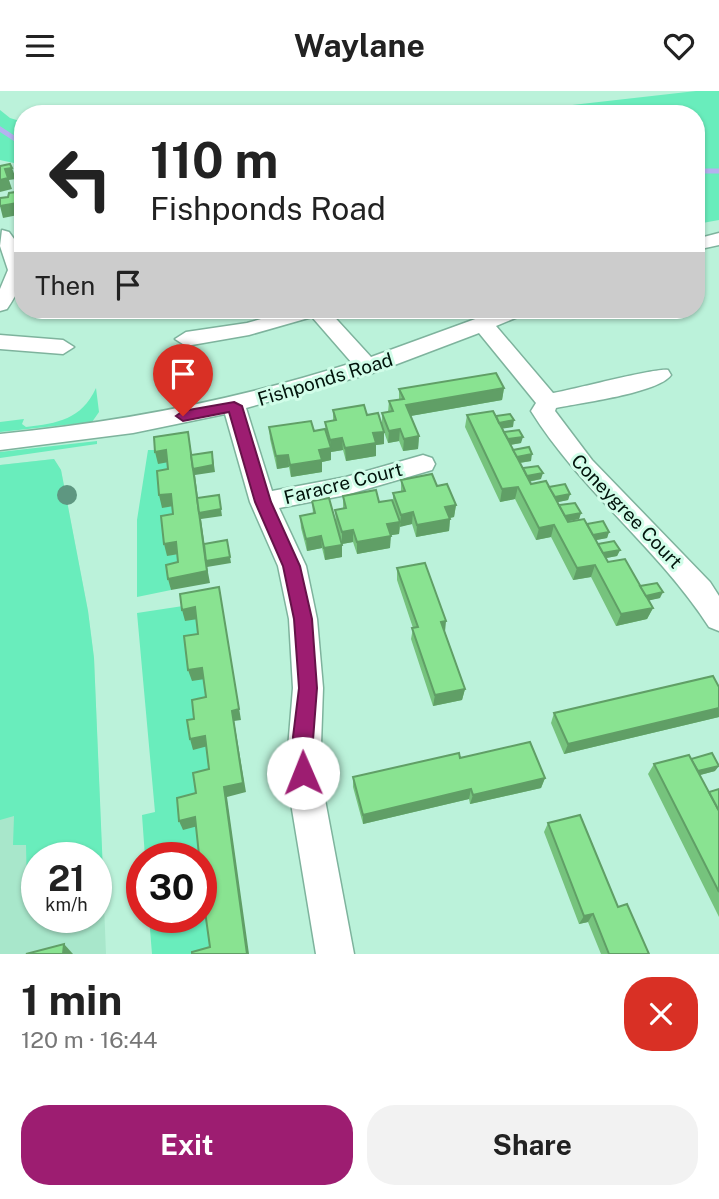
<!DOCTYPE html>
<html lang="en">
<head>
<meta charset="utf-8">
<style>
	body { margin:0; font-family:"Public Sans",sans-serif; background:#f2f2f2; color:#222; height:100vh; display:flex; flex-direction:column; font-size:26px; white-space:nowrap }
	* { box-sizing:border-box; margin:0 }
	p { font-size:23px; color:#767676 }
	.icon { flex:none; width:38px; height:38px; fill:none; stroke:currentColor; stroke-width:2; stroke-linecap:round; stroke-linejoin:round }
	.map { position:relative; height:863px; overflow:hidden }
	.drawer { display:flex; flex-direction:column; background:#fff; flex:1 }
	.drawer>* { flex:none }
	.top-card { position:absolute; left:14px; top:14px; width:691px; height:214px; border-radius:28px; box-shadow:0 2px 5px #0004; background:#fff; color:#222; overflow:hidden }
	.speed { position:absolute; left:21px; top:751px; display:flex; gap:14px; font-size:35px; font-weight:700; text-align:center }
	.speed>* { display:grid; place-content:center; width:91px; height:91px; border-radius:50%; background:#fff; box-shadow:0 2px 5px #0004; line-height:1 }
	.speed small { font-size:18px; font-weight:400 }
	.speed .limit { border:10px solid #d22; background:#fff; color:#111 }
	.pin { position:absolute; display:grid; place-items:center; width:60px; height:60px; color:#fff; margin:-72px -30px; border-radius:50% 50% 50% 0; rotate:-45deg; box-shadow:0 0 7px #0007 }
	.pin .icon { rotate:45deg }
	.me { position:absolute; width:77px; margin:-38px; rotate:359deg; stroke-linejoin:round; filter:drop-shadow(0 0 5px #0008) }
	.turn { display:flex; align-items:center; gap:24px; height:147px; padding:0 21px; font-size:32px }
	.turn .icon { width:91px; height:91px; stroke-width:2.5 }
	.turn b { display:block; font-size:49px; line-height:60px }
	.then { display:flex; align-items:center; height:66px; padding:0 21px; background:#0003; gap:14px; font-size:26px }
	.round { display:grid; place-items:center; flex:none; width:74px; height:74px; border-radius:28px; background:#f2f2f2 }
	.head { display:flex; align-items:center; justify-content:space-between; height:119px; padding:0 21px }
	h1 { font-size:42px; font-weight:700; line-height:52px }
	.primary-button { display:flex; gap:14px; margin-top:auto; padding:14px 21px }
	.primary-button a { flex:1; height:80px; border-radius:28px; background:#9d1d71; color:#fff; font-size:28px; font-weight:700; line-height:80px; text-align:center }
	.primary-button a+a { background:#f2f2f2; color:#222 }
	header { display:flex; justify-content:space-between; align-items:center; height:91px; padding:0 21px; background:#fff; font-size:32px; font-weight:700 }
	.map>svg:first-child { display:block }
	.built { fill:#a8e7cb; fill-rule:evenodd }
	.green { fill:#69edbc }
	.lines { fill:none; stroke-linecap:round; stroke-linejoin:round }
	.stream { stroke:#b4b2ef; stroke-width:5 }
	.minor-casing { stroke:#7eb39d; stroke-width:3 }
	.minor { fill:#fff; fill-rule:evenodd }
	.tree { fill:#5e9781 }
	.wall { fill:#76c37d }
	.shaded-wall { fill:#609f66 }
	.building { fill:#89e391; stroke:#609f66; stroke-width:2 }
	.route { fill:#9d1d71; stroke:#661349; stroke-width:2 }
	.labels { text-anchor:middle; dominant-baseline:central; stroke-width:6; stroke-linejoin:round; paint-order:stroke }
	.street-label { font-size:19px; fill:#01130b; stroke:#d1fde9 }
</style>
</head>
<body>
<header><svg class="icon" aria-label="menu" viewBox="0 0 24 24"><path d="M4 6h16M4 12h16M4 18h16"/></svg>Waylane<svg class="icon" aria-label="heart" viewBox="0 0 24 24"><path d="M12 20l-8-8c-3-5 5-10 8-4 3-6 11-1 8 4z"/></svg></header>
<div class="map">
<svg width="719" height="863" viewBox="0 0 719 863">
	<rect width="100%" height="100%" fill="#bbf2da"/>
	<path class="built" d="M54 368 61 379 88 520 94 567 106 863H0V374ZM37 766H96V826H37Z"/>
	<g class="green">
		<path d="M696 0H719V129L697 133 696 23H492Z"/>
		<path d="M0 19 10 27 23 31V74L0 69Z"/>
		<path d="M96 297 99 321 92 331 0 341V331L24 328 22 333 26 336C58 332 81 329 96 297Z"/>
		<path d="M97 350V353L0 367V361Z"/>
		<path d="M148 359H157C177 380 171 391 163 416L174 415 176 435 167 464 179 463 180 472 169 486 171 499 137 506V429Z"/>
		<path d="M54 368 61 379 88 520 94 567 103 781 96 783V766H37V798L27 800 26 754H13L14 725 0 729V374Z"/>
		<path d="M183 515 198 528 209 617 208 655 212 688 198 735 201 766H145L142 724 155 721 137 522Z"/>
		<path d="M208 821 213 863H152L149 826H201V823Z"/>
	</g>
	<g class="lines">
		<g class="stream">
			<path d="M0 38 23 53"/>
			<path d="M696 80H719"/>
		</g>
		<defs>
			<g id="minor">
				<path d="M2 139 9 141C31 169 26 190 7 218L0 220V198L8 179 0 155Z"/>
				<path d="M719 142V154L696 159V148Z"/>
				<path d="M293 219H328L371 266 500 219H528L525 223 496 235 553 302C572 299 658 276 668 279L671 284C659 302 579 312 556 317L555 320 592 369 710 491 719 505V540L709 536C658 457 581 400 531 320L536 312 479 242 376 281 246 317 272 400 346 386 423 364 432 367 435 373 432 379 346 404 279 417 306 475 317 528 323 597 320 682 354 863H316L286 682 293 597 289 528 278 475 250 411 225 323 133 342 0 359V343C120 331 237 309 352 272L312 226 249 244 186 255 175 248 186 241 247 232Z"/>
				<path d="M0 244 63 249 74 256 63 263 0 258Z"/>
			</g>
		</defs>
		<use href="#minor" class="minor-casing"/>
		<use href="#minor" class="minor"/>
	</g>
	<circle class="tree" cx="67" cy="404" r="10"/>
	<g class="wall">
		<path d="M504 297 502 309 410 325 419 345 418 358 403 360 399 350 388 352 384 341V353L376 354V365L346 370 343 359 331 361V369L322 371V381L291 386 289 376 277 378 270 348 269 336 314 340 326 338 325 331 333 329V319L367 324 382 333V322L388 321 389 310 399 309V298Z"/>
		<path d="M467 324 496 325 513 336 502 337 504 341 521 352 510 354 513 359 531 370 520 372 523 377 541 388 529 391 531 393 549 395 570 403 568 409 558 411 559 414 581 422 579 428 568 430 587 433 609 441 607 447 596 449 598 453 620 459 617 465 606 467 608 471 640 495 660 507 649 509 653 517 647 528 616 535 591 486 573 489 551 446 536 449 515 408 500 411 465 336Z"/>
		<path d="M401 389 437 395 456 414 454 426 450 427 449 440 416 446 412 433 400 435 399 443 390 444V457L357 463 353 451 342 453 336 431 335 419 343 417V405L379 411 393 410V402L401 401Z"/>
		<path d="M312 410 342 454V466L325 469 322 457 307 460 301 437 300 425 313 423Z"/>
		<path d="M397 477 445 541 465 598 462 609 433 615 411 548 413 537 397 489Z"/>
		<path d="M554 622 719 626 564 663 551 632Z"/>
		<path d="M460 667 545 687 541 697 470 713 469 708 363 733 353 696V686Z"/>
		<path d="M691 668 715 680 700 684 709 701 719 698V826L648 683 654 673Z"/>
		<path d="M548 732 618 816 649 863H601L588 831 579 833 544 741Z"/>
	</g>
	<g class="shaded-wall">
		<path d="M12 77 16 88 9 89 12 98 0 101V89L5 78Z"/>
		<path d="M23 111V123L3 127 0 115Z"/>
		<path d="M504 297 502 309 405 326 406 314Z"/>
		<path d="M514 329 513 336 494 339 495 333Z"/>
		<path d="M400 338 399 350 388 352 389 340Z"/>
		<path d="M188 341 194 377 213 367 215 381 195 384 200 422 219 404 222 425 201 428 207 470 227 449 231 472 207 476 210 492 171 499 168 488 207 480Z"/>
		<path d="M384 341V353L376 354V365L346 370 345 357 373 342Z"/>
		<path d="M419 345 418 358 403 360 404 348Z"/>
		<path d="M523 346 521 352 503 355 504 349Z"/>
		<path d="M342 347 343 359 331 361V369L322 371V381L291 386 290 374 319 359 331 357 330 349Z"/>
		<path d="M166 359 169 371 158 373 155 361Z"/>
		<path d="M532 363 531 370 512 373 513 367Z"/>
		<path d="M288 364 289 376 277 378 276 365Z"/>
		<path d="M543 382 541 388 521 392 523 386Z"/>
		<path d="M518 396 515 408 500 411 502 398Z"/>
		<path d="M171 403 174 415 162 417 159 404Z"/>
		<path d="M570 403 568 409 549 413 550 406Z"/>
		<path d="M456 414 454 426 444 428 445 416Z"/>
		<path d="M413 421 412 433 400 436 401 424Z"/>
		<path d="M581 422 579 428 559 432 561 426Z"/>
		<path d="M450 428 449 440 416 446 417 434Z"/>
		<path d="M400 431 399 443 386 445 387 433Z"/>
		<path d="M554 434 551 446 536 449 539 437Z"/>
		<path d="M353 439V451L342 453V441Z"/>
		<path d="M609 441 607 447 586 451 588 445Z"/>
		<path d="M321 445 322 457 307 460 306 448Z"/>
		<path d="M391 445 390 457 357 463V451Z"/>
		<path d="M176 451 179 463 167 465 164 453Z"/>
		<path d="M342 454V466L325 469 324 457Z"/>
		<path d="M620 459 617 465 596 469 598 463Z"/>
		<path d="M595 474 591 486 573 489 577 477Z"/>
		<path d="M219 496 241 629 234 630 246 701 227 706 249 863H247L224 696 232 620Z"/>
		<path d="M663 501 660 507 638 512 641 506Z"/>
		<path d="M195 516 198 528 185 530 182 519Z"/>
		<path d="M653 517 647 528 616 535 621 523Z"/>
		<path d="M446 530 445 541 441 531Z"/>
		<path d="M202 577 205 588 192 590 188 579Z"/>
		<path d="M465 598 462 609 433 615 435 604Z"/>
		<path d="M719 617V626L564 663 568 653Z"/>
		<path d="M205 645 208 655 193 659 190 648Z"/>
		<path d="M719 675 715 680 689 687 692 682Z"/>
		<path d="M545 687 541 697 470 713 473 704Z"/>
		<path d="M471 698 469 708 363 733V724Z"/>
		<path d="M195 726 198 735 183 739 179 730Z"/>
		<path d="M204 813 208 821 201 822V814Z"/>
		<path d="M593 823 588 831 579 833 584 825Z"/>
		<path d="M64 853 73 863H63Z"/>
	</g>
	<g class="building">
		<path d="M10 73 12 77 5 78 8 87 0 89V75Z"/>
		<path d="M23 100V111L0 115V107L8 106 9 102Z"/>
		<path d="M496 282 504 297 406 314 419 345 404 348 400 338 389 340 382 322 393 320 389 310 404 308 399 298Z"/>
		<path d="M364 314 367 324 378 322 384 341 373 342 376 352 345 357 342 347 330 349 325 331 336 329 333 319Z"/>
		<path d="M493 320 531 393 546 390 568 431 584 428 608 471 625 468 653 517 621 523 595 474 577 477 554 434 539 437 518 396 502 398 467 324Z"/>
		<path d="M510 323 514 329 499 332 496 325Z"/>
		<path d="M311 330 314 340 325 338 331 357 319 359 322 369 290 374 288 364 276 365 269 336Z"/>
		<path d="M519 339 523 346 508 348 504 341Z"/>
		<path d="M188 341 207 480 168 488 166 474 178 471 176 451 164 453 161 425 173 423 171 403 159 404 157 380 168 378 166 359 155 361 154 346Z"/>
		<path d="M529 356 532 363 517 366 513 359Z"/>
		<path d="M212 361 213 374 193 378 191 364Z"/>
		<path d="M538 375 543 382 527 385 523 377Z"/>
		<path d="M432 383 437 395 447 393 456 414 445 416 450 428 417 434 413 421 401 424 393 402 405 400 401 389Z"/>
		<path d="M565 393 570 403 555 406 549 396Z"/>
		<path d="M376 399 379 411 392 409 400 431 387 433 391 445 357 451 353 439 342 441 335 419 346 417 343 405Z"/>
		<path d="M219 404 221 418 199 422 197 407Z"/>
		<path d="M329 407 342 454 324 457 321 445 306 448 300 425 315 422 312 410Z"/>
		<path d="M575 412 581 422 565 425 559 414Z"/>
		<path d="M603 430 609 441 593 444 587 433Z"/>
		<path d="M227 449 230 466 206 470 204 453Z"/>
		<path d="M614 450 620 459 603 462 598 453Z"/>
		<path d="M425 472 446 530 441 531 465 598 435 604 412 537 418 536 397 477Z"/>
		<path d="M657 492 663 501 646 505 640 495Z"/>
		<path d="M219 496 239 618 232 620 243 692 224 696 247 863H192V861L210 856 204 813 201 814V766H189L199 764 195 726 179 730 177 707 196 702 193 682 209 678 205 645 190 648 187 629 194 628 192 609 206 606 202 577 188 579 184 545 198 543 195 516 182 519 180 503Z"/>
		<path d="M713 585 719 596V617L568 653 554 622Z"/>
		<path d="M530 651 545 687 473 704 471 698 363 724 353 686 459 662 460 667Z"/>
		<path d="M712 662 719 675 698 680 691 668Z"/>
		<path d="M689 664 719 720V801L654 673Z"/>
		<path d="M719 698V718H718L709 701Z"/>
		<path d="M580 724 618 816 627 813 649 863H609L593 823 584 825 548 732Z"/>
		<path d="M64 853 63 863H26Z"/>
	</g>
	<path class="route" d="M234 311 242 315 271 411 300 475 312 528 317 597 310 688 303 691 296 688 293 646 299 597 294 528 283 475 255 411 229 321 183 330 176 325 183 320Z"/>
	<g class="labels">
		<g class="street-label">
			<text transform="translate(325 288) rotate(-17)">Fishponds Road</text>
			<text transform="translate(343 392) rotate(-14)">Faracre Court</text>
			<text transform="translate(627 420) rotate(46)">Coneygree Court</text>
		</g>
	</g>
</svg>
<div class="speed"><div>21<small>km/h</small></div><div class="limit">30</div></div>
<div class="pin" style="left:183px;top:325px;background:#d93025"><svg class="icon" aria-label="arrive" viewBox="0 0 24 24"><path d="M6 21V4h12l-3 4 3 4H6"/></svg></div>
<svg class="me" style="left:303px;top:682px" viewBox="-20 -20 40 40"><circle r="19" fill="#fff"/><path d="M0-13L10 11 0 6-10 11z" fill="#9d1d71"/></svg>
<div class="top-card">
<div class="turn"><svg class="icon" aria-label="left" viewBox="0 0 24 24"><path d="M17 20v-9H6M10 6l-5 5 5 5"/></svg><div><b>110 m</b>Fishponds Road</div></div>
<div class="then">Then<svg class="icon" aria-label="arrive" viewBox="0 0 24 24"><path d="M6 21V4h12l-3 4 3 4H6"/></svg></div>
</div>
</div>
<section class="drawer">
<div class="head"><div><h1>1 min</h1><p>120 m · 16:44</p></div><a class="round" style="background:#d93025;color:#fff"><svg class="icon" aria-label="close" viewBox="0 0 24 24"><path d="M6 6l12 12M18 6L6 18"/></svg></a></div>
<div class="primary-button"><a>Exit</a><a>Share</a></div>
</section>
</body>
</html>
